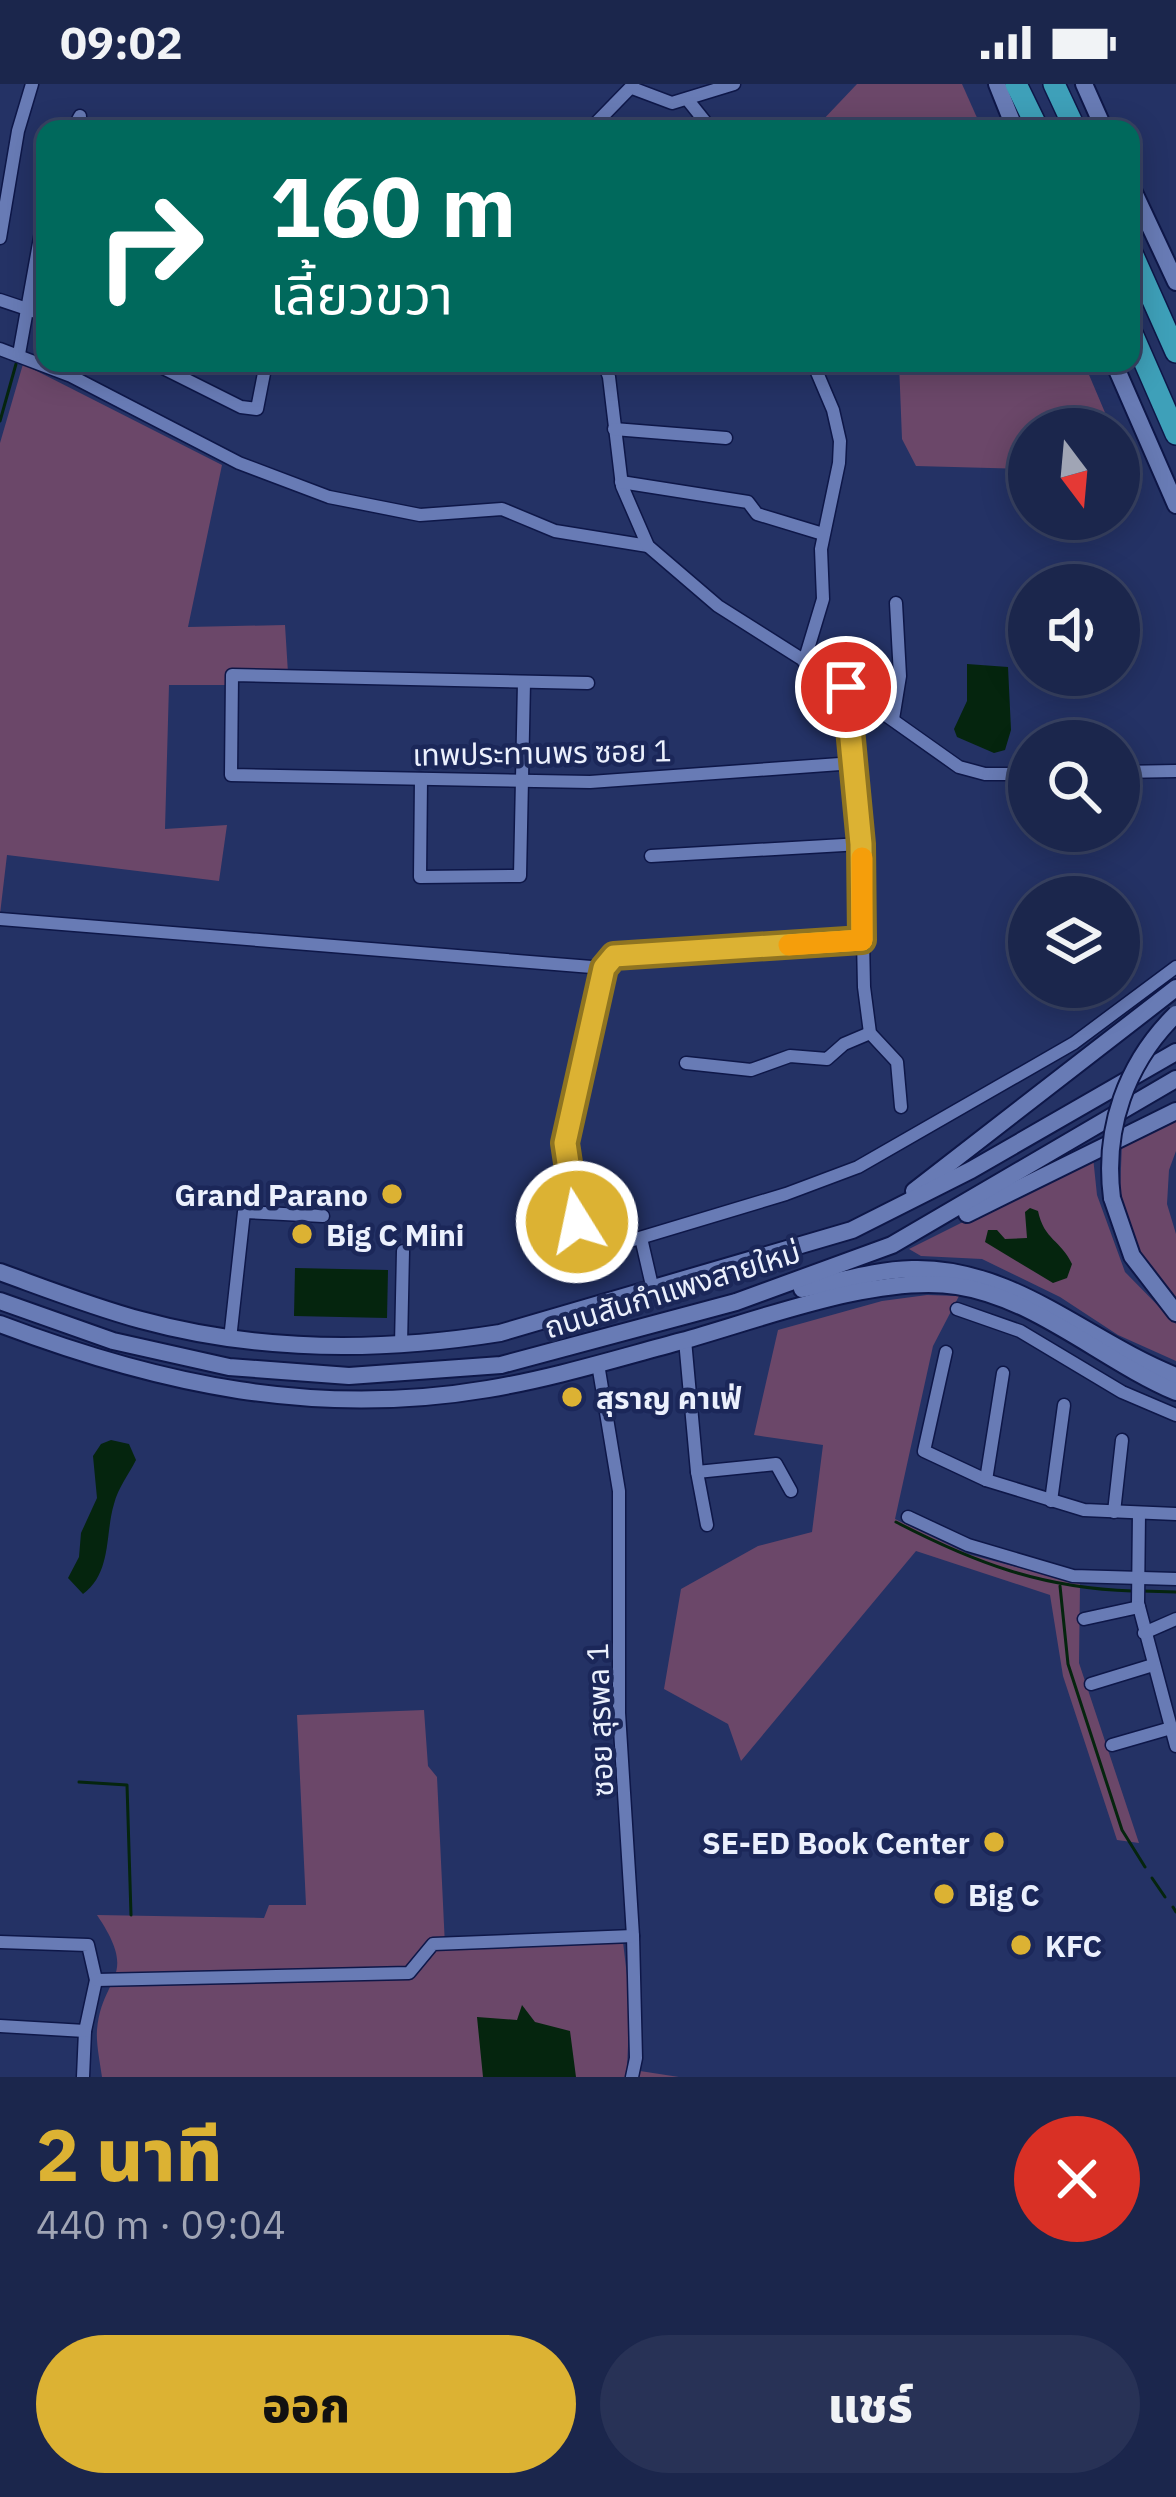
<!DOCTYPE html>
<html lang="th">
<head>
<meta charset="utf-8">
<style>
	body { margin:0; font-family:"IBM Plex Sans","Noto Sans Thai",sans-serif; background:#283256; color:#f1f3f6; height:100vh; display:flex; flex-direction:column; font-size:45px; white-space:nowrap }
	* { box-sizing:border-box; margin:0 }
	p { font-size:39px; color:#a0a5b5 }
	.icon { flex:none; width:66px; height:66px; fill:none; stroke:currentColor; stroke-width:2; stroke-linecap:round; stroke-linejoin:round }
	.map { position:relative; height:1993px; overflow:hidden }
	.drawer { display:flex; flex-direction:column; background:#1b264c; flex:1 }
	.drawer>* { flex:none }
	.guide { position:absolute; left:36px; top:36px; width:1104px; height:252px; border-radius:24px; box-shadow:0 6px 30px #0003,0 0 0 3px #394364; background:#00695c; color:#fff; overflow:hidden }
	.needle { width:78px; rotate:164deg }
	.controls { position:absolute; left:1008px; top:324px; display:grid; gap:24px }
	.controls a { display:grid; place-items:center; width:132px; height:132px; border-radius:50%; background:#1b264c; box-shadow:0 6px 30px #0003,0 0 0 3px #394364; font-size:60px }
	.pin { position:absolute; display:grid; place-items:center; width:102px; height:102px; color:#fff; margin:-51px; border:6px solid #fff; border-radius:50%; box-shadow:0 3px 12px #0007 }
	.me { position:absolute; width:132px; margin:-66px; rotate:350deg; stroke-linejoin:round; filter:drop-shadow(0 0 9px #0008) }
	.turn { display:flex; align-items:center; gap:42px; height:252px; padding:0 36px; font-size:54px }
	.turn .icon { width:156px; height:156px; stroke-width:2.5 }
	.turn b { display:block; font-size:84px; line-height:102px }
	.round { display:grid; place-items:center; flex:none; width:126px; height:126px; border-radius:63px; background:#283256 }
	.headline { display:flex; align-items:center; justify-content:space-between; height:204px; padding:0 36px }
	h1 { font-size:72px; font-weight:800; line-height:90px; color:#dcb233 }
	.cta { display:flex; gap:24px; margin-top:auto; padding:24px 36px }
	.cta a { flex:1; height:138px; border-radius:72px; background:#dcb233; color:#111; font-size:48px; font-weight:800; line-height:138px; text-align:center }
	.cta a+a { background:#283256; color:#f1f3f6 }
	.status { display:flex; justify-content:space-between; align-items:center; height:84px; padding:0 60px; background:#1b264c; direction:ltr }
	.status svg { height:33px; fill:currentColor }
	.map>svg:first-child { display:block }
	.green { fill:#6b4769 }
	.water { fill:#05250e }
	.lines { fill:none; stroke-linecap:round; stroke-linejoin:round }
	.stream { stroke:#05250e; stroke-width:3 }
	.minor-casing { stroke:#0e1748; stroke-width:15 }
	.secondary-casing { stroke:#0e1748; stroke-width:20 }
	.trunk-casing { stroke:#0e1748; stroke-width:24 }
	.minor { stroke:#687bb5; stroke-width:12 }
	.secondary { stroke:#687bb5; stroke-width:16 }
	.trunk { stroke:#3ea0b9; stroke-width:21 }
	.secondary-bridge-casing { stroke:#0e1748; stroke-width:20; stroke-linecap:butt }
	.secondary-bridge { stroke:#687bb5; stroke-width:16 }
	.route-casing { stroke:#8f7421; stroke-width:30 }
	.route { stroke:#dcb233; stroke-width:21 }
	.slow { stroke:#f59e0b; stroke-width:21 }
	.poi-dot { fill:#dcb233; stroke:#1b2759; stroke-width:4.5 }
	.labels { text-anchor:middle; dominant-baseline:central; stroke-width:9; stroke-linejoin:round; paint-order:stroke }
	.street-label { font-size:30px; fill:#ebf0fd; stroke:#1b2759 }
	.poi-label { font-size:30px; font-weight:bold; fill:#ebf0fd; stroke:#1b2759; text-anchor:start }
</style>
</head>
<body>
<div class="status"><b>09:02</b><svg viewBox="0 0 49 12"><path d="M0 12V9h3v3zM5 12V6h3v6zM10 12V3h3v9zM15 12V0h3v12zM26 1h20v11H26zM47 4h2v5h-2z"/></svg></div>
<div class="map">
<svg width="1176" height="1993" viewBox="0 0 1176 1993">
	<rect width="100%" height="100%" fill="#243265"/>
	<g class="green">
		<path d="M857 0H962L982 45H823L820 39Z"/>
		<path d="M899 279H1084L1112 345H1029V385L916 382 902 355Z"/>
		<path d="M23 280 222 381 188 543 285 541 288 589H225L226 601H169L165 745 227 741 219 797 7 771 0 830V359Z"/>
		<path d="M1176 1036V1067L1169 1086 1167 1120 1176 1150V1218L1137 1170 1120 1109 1122 1058Z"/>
		<path d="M1093 1073 1097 1111 1125 1188 1176 1240V1277L1118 1251 1060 1213 982 1175 921 1172 909 1165Z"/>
		<path d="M927 1211 959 1212 933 1262 895 1435 968 1470 1080 1500 1079 1579 1139 1759 1117 1756 1063 1592 1050 1511 916 1467 741 1677 728 1640 664 1605 681 1505 758 1462 812 1448 823 1361 754 1351 778 1246 882 1217Z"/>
		<path d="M424 1626 428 1682 437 1693 445 1862 623 1858 630 1917 627 1985 679 1993H102C100 1978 96 1960 97 1946 102 1890 140 1895 97 1831L264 1834 269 1821H306L297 1631Z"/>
	</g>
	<g class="water">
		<path d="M967 580 1008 583 1011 646 1005 666 994 669 957 653 954 645 967 617Z"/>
		<path d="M1030 1124 1038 1127C1044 1156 1061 1156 1072 1180L1067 1194 1053 1199 985 1158 988 1146H997L1005 1155 1027 1154 1025 1128Z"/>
		<path d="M295 1184 388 1186 387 1234 294 1232Z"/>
		<path d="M111 1356 129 1360 136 1376C129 1390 118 1404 114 1420 105 1449 112 1489 83 1510L68 1494 79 1473 81 1449 97 1414 93 1372 101 1360Z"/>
		<path d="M522 1921 535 1938 570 1947 576 1993H483L477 1933 517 1936Z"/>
	</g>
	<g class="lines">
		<g class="stream">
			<path d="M0 337 16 280"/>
			<path d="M896 1438C975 1479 1042 1504 1132 1507"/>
			<path d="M1060 1502 1068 1580 1122 1746 1145 1783"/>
			<path d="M1142 1507 1176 1508"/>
			<path d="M79 1698 127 1701 131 1831"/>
			<path d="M1152 1794 1165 1813"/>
			<path d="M1173 1823 1176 1828"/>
		</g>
		<defs>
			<g id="minor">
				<path d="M632 4 672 19 734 0"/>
				<path d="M687 15 711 45"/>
				<path d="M73 45 80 32"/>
				<path d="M596 45V39L633 1"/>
				<path d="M0 154 18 47 32 0"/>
				<path d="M0 216 45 231"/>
				<path d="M0 265 71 292 239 379 329 413 420 431 502 425 555 447 648 462"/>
				<path d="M19 270 45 126"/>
				<path d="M153 279 241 323 257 325 266 279"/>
				<path d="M604 279 609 293 622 402 648 462 718 522 846 603 959 683 985 690H1029"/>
				<path d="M614 345 726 354"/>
				<path d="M621 398 748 418 757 430 823 450"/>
				<path d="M804 578 823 515 821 465 839 379 840 357 833 326 813 279"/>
				<path d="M588 599 232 591 231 691 590 698 854 679"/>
				<path d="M846 603 861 760 864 903 870 949 897 978 901 1023"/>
				<path d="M893 635 900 592 896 519"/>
				<path d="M1119 688 1176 687"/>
				<path d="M421 695 420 793 520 792 524 598"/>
				<path d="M651 772 861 760"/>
				<path d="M0 835 604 884"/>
				<path d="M863 856 614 872 604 884 565 1059 583 1171 786 1110 858 1083 1074 959 1176 883"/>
				<path d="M686 979 751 986 790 972 827 975 844 960 870 949"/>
				<path d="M641 1154 653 1206"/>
				<path d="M957 1225 1020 1247 1122 1308 1176 1331"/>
				<path d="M230 1255 244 1128 323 1132"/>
				<path d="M685 1256 697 1388 707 1441"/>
				<path d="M401 1261 403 1167"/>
				<path d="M946 1268 924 1367 986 1396 1084 1426 1176 1430"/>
				<path d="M598 1280 619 1407V1629L633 1852 636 1974 632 1993"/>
				<path d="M697 1388 776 1380 791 1407"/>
				<path d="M986 1396 1003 1289"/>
				<path d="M1051 1417 1064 1321"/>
				<path d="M1114 1428 1122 1356"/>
				<path d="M1139 1429 1138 1519 1176 1662"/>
				<path d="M908 1433 968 1461 1073 1492 1176 1495"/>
				<path d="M1084 1535 1139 1523"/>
				<path d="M1144 1549 1176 1535"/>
				<path d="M1091 1600 1153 1581"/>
				<path d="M1112 1661 1171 1644"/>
				<path d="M0 1858 88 1861 96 1896 85 1947 83 1993"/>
				<path d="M96 1896 409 1889 433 1860 633 1852"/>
				<path d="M0 1942 85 1947"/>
			</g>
			<g id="secondary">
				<path d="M997 0 1015 45"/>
				<path d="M1084 0 1104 45"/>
				<path d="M1131 102 1176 198"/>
				<path d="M1114 279 1176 421"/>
				<path d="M914 1107 1176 904"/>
				<path d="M1112 1114 1132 1172 1176 1229"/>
				<path d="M967 1130 1176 1027"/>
				<path d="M0 1188C47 1205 93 1223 141 1236 258 1268 381 1268 500 1249L852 1146 971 1086 1176 968"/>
				<path d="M802 1205C838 1198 874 1186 912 1185 1013 1182 1087 1257 1176 1292"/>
				<path d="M0 1217 113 1257 229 1283 349 1292 501 1281 736 1218 892 1161 1176 995"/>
				<path d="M0 1240C161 1301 316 1334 488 1305 554 1294 618 1274 682 1257 761 1235 877 1190 957 1202 1036 1214 1103 1277 1176 1308"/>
			</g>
			<g id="trunk">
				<path d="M1016 0 1038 45"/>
				<path d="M1054 0 1075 45"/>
				<path d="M1131 167 1176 268"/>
				<path d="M1131 247 1176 350"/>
			</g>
		</defs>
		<use href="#minor" class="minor-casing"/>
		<use href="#secondary" class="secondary-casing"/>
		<use href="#trunk" class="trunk-casing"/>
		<use href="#minor" class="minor"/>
		<use href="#secondary" class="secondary"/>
		<use href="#trunk" class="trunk"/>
		<defs>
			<path id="secondary-bridge" d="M1112 1114C1103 1045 1126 979 1176 930"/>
		</defs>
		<use href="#secondary-bridge" class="secondary-bridge-casing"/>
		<use href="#secondary-bridge" class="secondary-bridge"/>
	</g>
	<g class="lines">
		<defs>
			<path id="route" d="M577 1138 565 1059 604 884 614 872 862 856 861 760 846 603"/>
		</defs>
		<use href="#route" class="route-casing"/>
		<use href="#route" class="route"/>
		<path class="slow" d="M789 861 862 856V774"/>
	</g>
	<g class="poi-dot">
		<circle cx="392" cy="1110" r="12"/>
		<circle cx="302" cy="1150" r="12"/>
		<circle cx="572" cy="1313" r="12"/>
		<circle cx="994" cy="1758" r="12"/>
		<circle cx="944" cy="1810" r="12"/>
		<circle cx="1021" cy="1861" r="12"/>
	</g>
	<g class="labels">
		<g class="street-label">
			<text transform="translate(542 668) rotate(-1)">เทพประทานพร ซอย 1</text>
			<text transform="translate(672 1205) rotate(-17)">ถนนสันกำแพงสายใหม่</text>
			<text transform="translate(599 1636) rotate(-92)">ซอย สุรพล 1</text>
		</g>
		<g class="poi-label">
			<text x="368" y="1110" text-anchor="end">Grand Parano</text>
			<text x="326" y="1150">Big C Mini</text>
			<text x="596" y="1313">สุราญ คาเฟ่</text>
			<text x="970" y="1758" text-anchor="end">SE-ED Book Center</text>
			<text x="968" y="1810">Big C</text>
			<text x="1045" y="1861">KFC</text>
		</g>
	</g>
</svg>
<div class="controls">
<a><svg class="needle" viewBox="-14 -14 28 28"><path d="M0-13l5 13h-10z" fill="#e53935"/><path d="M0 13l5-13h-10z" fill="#a0a5b5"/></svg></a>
<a><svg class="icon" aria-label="sound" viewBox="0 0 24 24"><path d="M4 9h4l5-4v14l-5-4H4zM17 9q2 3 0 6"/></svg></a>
<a><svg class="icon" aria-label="search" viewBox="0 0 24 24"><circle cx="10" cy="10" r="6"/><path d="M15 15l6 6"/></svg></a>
<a><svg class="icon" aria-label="layers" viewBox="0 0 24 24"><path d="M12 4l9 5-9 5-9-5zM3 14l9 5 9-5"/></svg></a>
</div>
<div class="pin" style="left:846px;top:603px;background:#d93025"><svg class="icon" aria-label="arrive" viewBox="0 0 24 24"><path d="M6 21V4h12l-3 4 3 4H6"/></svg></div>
<svg class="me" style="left:577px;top:1138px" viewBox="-20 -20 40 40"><circle r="17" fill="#dcb233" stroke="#fff" stroke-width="3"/><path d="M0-11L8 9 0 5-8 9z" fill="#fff"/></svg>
<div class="guide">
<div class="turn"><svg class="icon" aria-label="right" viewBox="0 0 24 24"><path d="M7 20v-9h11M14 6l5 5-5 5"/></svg><div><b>160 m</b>เลี้ยวขวา</div></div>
</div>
</div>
<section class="drawer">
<div class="headline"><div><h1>2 นาที</h1><p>440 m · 09:04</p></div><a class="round" style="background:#d93025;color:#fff"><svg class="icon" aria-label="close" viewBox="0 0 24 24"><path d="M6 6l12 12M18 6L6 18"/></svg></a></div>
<div class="cta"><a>ออก</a><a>แชร์</a></div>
</section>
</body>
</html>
